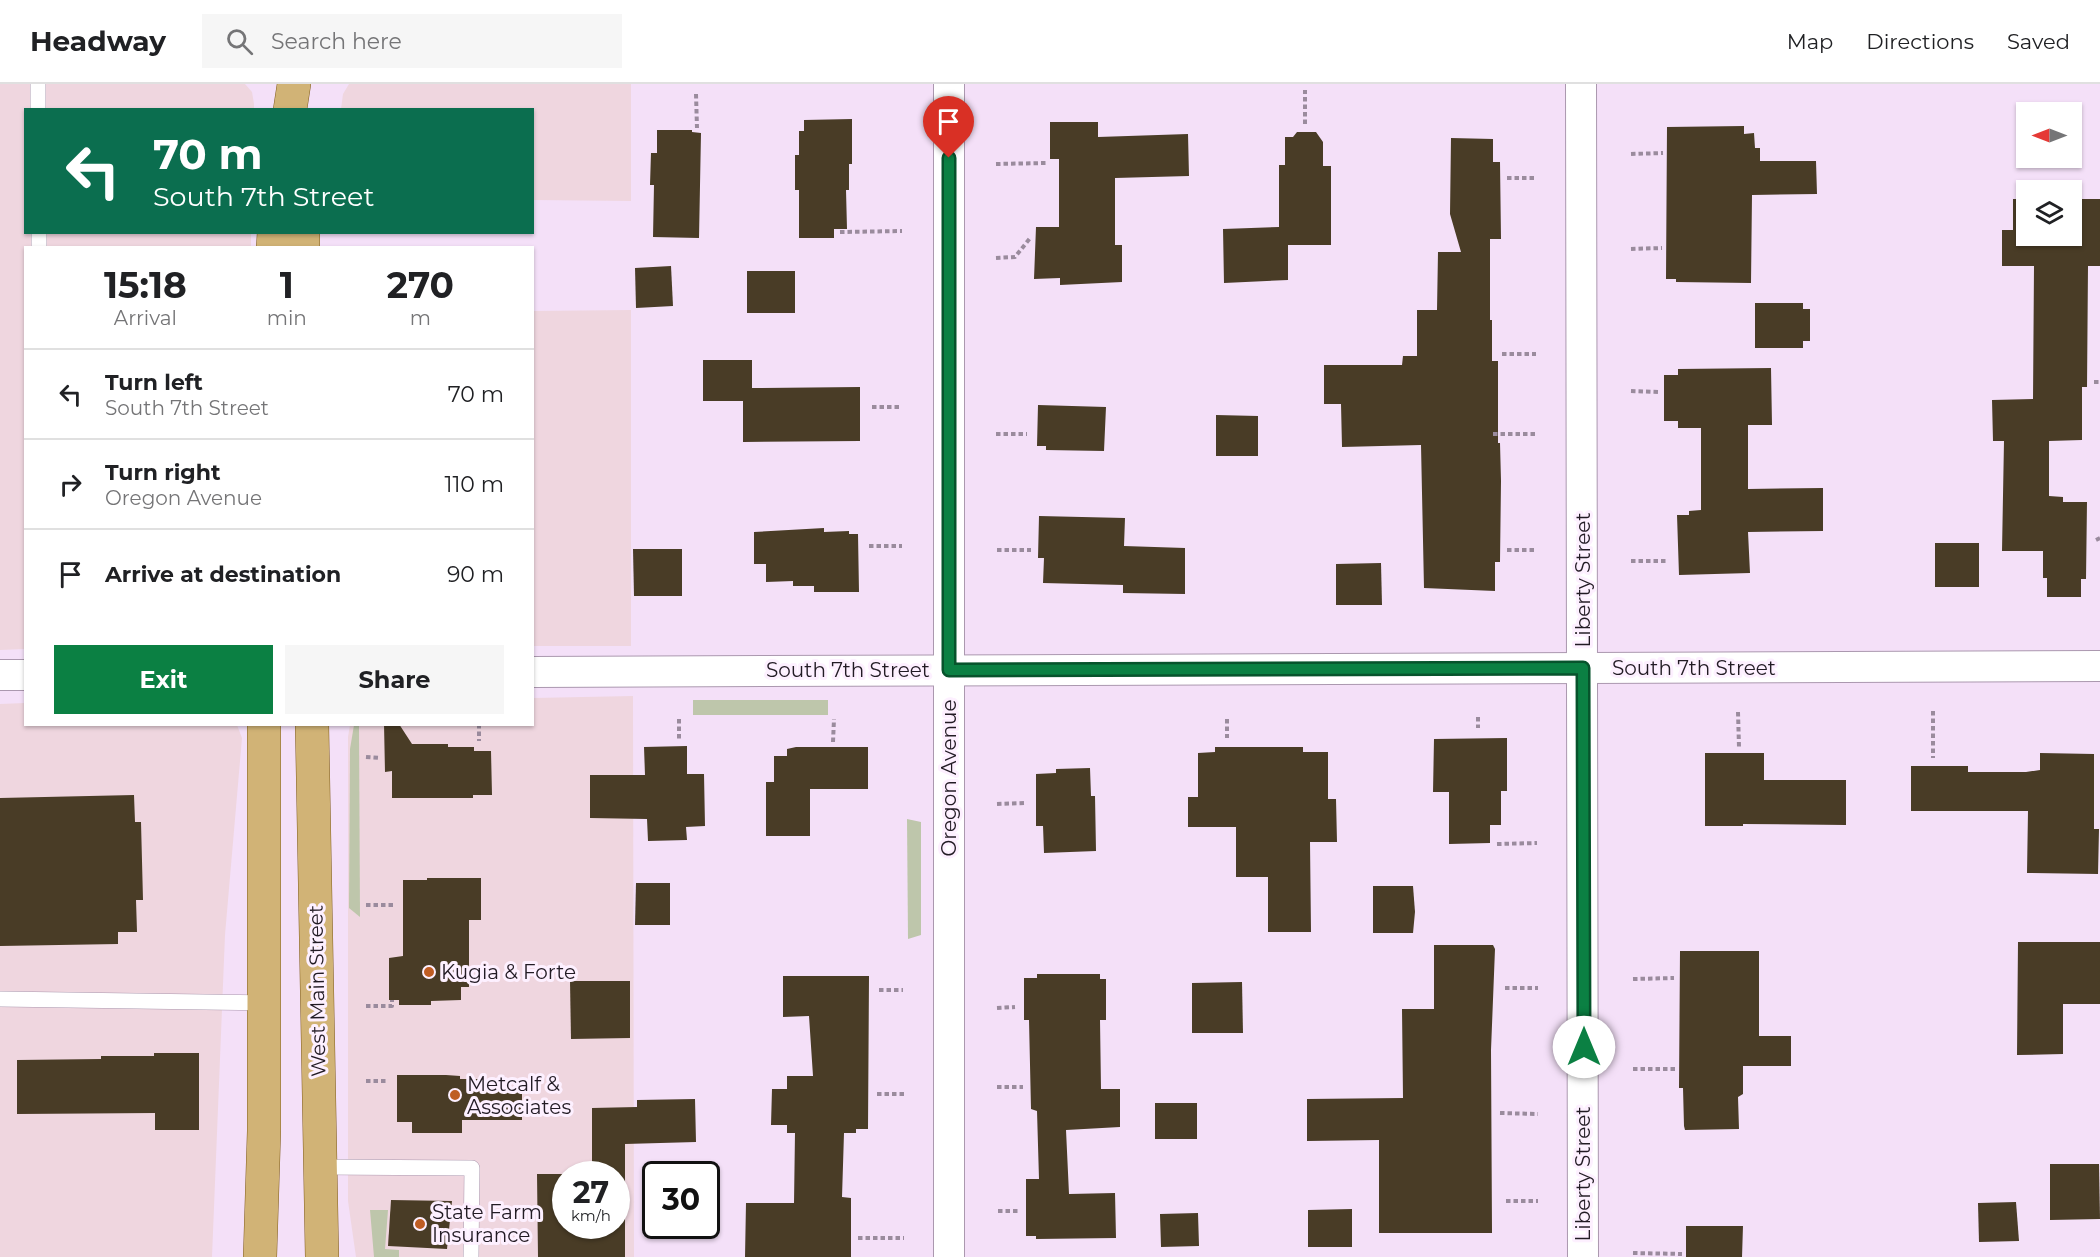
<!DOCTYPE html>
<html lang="en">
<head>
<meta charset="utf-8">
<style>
	body { margin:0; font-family:Montserrat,sans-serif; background:#f6f6f6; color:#202124; height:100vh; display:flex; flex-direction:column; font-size:22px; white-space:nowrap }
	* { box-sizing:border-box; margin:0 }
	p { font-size:20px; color:#757577 }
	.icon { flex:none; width:33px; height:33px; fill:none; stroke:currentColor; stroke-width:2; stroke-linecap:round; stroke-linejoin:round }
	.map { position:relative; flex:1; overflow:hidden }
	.details { position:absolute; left:24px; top:162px; width:510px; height:480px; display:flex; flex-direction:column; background:#fff; border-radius:0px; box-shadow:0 2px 4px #0004 }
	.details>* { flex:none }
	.top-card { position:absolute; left:24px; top:24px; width:510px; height:126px; border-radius:0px; box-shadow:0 2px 4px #0004; background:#0b6e4f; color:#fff; overflow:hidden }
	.needle { width:39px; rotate:270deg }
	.buttons { position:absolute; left:2016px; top:18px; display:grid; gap:12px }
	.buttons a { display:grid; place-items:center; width:66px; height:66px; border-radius:0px; background:#fff; box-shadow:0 2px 4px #0004; font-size:30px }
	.speed { position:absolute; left:552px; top:1077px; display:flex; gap:12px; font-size:30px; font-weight:700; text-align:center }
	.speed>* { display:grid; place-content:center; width:78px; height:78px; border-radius:50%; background:#fff; box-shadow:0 2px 4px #0004; line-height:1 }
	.speed small { font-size:15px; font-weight:400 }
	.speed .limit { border:3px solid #111; border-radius:9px; background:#fff; color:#111 }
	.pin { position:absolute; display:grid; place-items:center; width:51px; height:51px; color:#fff; margin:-62px -26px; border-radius:50% 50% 50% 0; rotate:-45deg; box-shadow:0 0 6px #0007 }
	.pin .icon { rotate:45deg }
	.me { position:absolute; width:66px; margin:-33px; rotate:0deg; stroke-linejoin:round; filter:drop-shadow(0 0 4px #0008) }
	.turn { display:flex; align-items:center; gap:21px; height:126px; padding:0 30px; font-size:27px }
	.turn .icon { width:78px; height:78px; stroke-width:2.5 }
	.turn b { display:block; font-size:42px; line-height:51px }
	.eta { display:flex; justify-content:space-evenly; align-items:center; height:102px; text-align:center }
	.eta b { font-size:36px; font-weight:700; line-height:42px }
	.button { display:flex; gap:12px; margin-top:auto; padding:12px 30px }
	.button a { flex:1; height:69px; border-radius:0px; background:#0b8043; color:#fff; font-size:24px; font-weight:700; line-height:69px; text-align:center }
	.button a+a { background:#f6f6f6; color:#202124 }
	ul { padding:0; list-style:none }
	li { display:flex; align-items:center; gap:18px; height:90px; padding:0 30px; border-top:2px solid #e0e0e0 }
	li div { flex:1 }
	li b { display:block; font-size:22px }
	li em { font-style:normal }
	header { display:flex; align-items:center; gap:36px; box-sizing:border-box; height:84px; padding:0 30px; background:#fff; border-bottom:2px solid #e0e0e0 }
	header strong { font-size:28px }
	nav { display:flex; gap:33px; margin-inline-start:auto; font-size:21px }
	.search { width:420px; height:54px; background:#f6f6f6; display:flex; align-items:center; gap:15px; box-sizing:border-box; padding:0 21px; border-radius:0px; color:#757577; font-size:22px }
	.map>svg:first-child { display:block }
	.commercial { fill:#efd6df; fill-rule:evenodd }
	.green { fill:#bec6ab }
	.building { fill:#493c26; fill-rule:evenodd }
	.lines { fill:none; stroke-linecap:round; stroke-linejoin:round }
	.service-casing { stroke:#ab98af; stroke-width:16 }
	.minor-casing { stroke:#ab98af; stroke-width:32 }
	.primary-casing { stroke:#805d1e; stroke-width:34 }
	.path { stroke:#9a8b9d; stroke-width:4; stroke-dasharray:4.5 3; stroke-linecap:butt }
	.service { stroke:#fff; stroke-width:15 }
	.minor { stroke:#fff; stroke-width:30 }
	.primary { stroke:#d1b376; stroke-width:33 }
	.route-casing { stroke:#07532c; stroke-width:15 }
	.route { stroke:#0b8043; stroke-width:10 }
	.poi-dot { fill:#bf5d23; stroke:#fdf0ff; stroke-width:2 }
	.labels { text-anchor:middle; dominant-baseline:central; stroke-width:6; stroke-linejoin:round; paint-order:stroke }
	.street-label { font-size:20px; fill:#221b24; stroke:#fdf0ff }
	.poi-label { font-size:20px; fill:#221b24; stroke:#fdf0ff; text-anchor:start }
</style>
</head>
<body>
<header>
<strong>Headway</strong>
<div class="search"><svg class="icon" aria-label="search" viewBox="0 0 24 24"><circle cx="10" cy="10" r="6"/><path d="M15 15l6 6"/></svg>Search here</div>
<nav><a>Map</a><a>Directions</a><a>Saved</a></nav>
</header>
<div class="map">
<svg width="2100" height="1173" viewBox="0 0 2100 1173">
	<rect width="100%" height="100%" fill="#f4e0f8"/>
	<g class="commercial">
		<path d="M0 0H245L252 8 254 20V26H26V148L251 149V163L26 164 25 565 0 566Z"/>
		<path d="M349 0H631V117L533 116 532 26 341 25 343 10Z"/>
		<path d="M631 226V562H533V227Z"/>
		<path d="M633 612 634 1173H356L348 1117V653L350 641 532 640 533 614ZM566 1090H616V1142H566Z"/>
		<path d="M25 619 26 640 237 641 242 654 225 851 212 1173H0V620Z"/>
	</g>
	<g class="green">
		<rect x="693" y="616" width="135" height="15"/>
		<path d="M354 641H359L360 833 349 824 350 665Z"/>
		<path d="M907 735 921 738V851L908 855Z"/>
		<path d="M370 1126H388L385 1165 399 1166V1173H374Z"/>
	</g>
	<g class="building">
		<path d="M852 35V80H849V106H846L847 145H834V154H799V106H795V71H799V47H804V36Z"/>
		<path d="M1050 38H1098V53L1188 50 1189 92 1115 94V161H1122V198L1060 201V194L1034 195 1036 143H1059V75H1050Z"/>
		<path d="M1744 42V50L1754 49 1755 64H1760V77H1816L1817 110 1752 111 1751 199 1676 198V195H1666L1667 43Z"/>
		<path d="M657 46H692V48L701 49 699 154 653 153 654 101H650L651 69H657Z"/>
		<path d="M1297 48H1316L1323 58V82H1331V161H1288V196L1224 199 1223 145 1279 143V81H1285V53H1293Z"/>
		<path d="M1451 54 1493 55V78H1500L1501 155H1490V236H1492V277H1498V359H1500L1501 397 1500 478H1495V507L1424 504 1421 361 1342 363 1341 320H1324V281H1402L1403 272H1417V226H1437L1438 168H1461L1450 130Z"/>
		<path d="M2013 115H2026V152H2072V115H2100V182H2088L2087 303H2082V356L2049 357V412L2063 413V418H2087L2086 495H2081V513H2047V494H2043V467H2002L2004 357H1993L1992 316 2033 315 2034 182H2002V146H2013Z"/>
		<path d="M671 182 673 222 636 224 635 184Z"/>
		<rect x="747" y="187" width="48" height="42"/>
		<path d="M1755 219H1803V225H1810V257H1803V264H1755Z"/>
		<path d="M703 276H752V304L860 303V357L743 358V317H703Z"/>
		<path d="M1771 284 1772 341H1748V405L1823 404V447L1748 448 1750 489 1679 491 1677 431H1689V427L1701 426V344H1678V337H1664V291H1678V285Z"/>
		<path d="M1038 321 1106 323 1104 367 1046 366V362H1037Z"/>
		<path d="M1216 331 1258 332V372H1216Z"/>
		<path d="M1039 432 1125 434 1124 462 1185 464V510L1123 509V501L1043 499 1044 474H1038Z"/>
		<path d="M824 444V448L849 447V450H858L859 508H814V502H793V497L766 498V480H754V448Z"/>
		<rect x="1935" y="459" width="44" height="44"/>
		<path d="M633 465H682V512H634Z"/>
		<path d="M1381 479 1382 521H1336V480Z"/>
		<path d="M384 640H399L412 660H448V663H474V667H491L492 711H473V714H392V687L385 688Z"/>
		<path d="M1507 654V707H1501V741H1490V759L1449 760V708H1433L1434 655Z"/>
		<path d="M687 662V690H704L705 742 686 743 687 756 648 757 647 735 590 734V691H645L644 663Z"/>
		<path d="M796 663H868V705H810V752H766V698H774V672H787V665Z"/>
		<path d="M1215 663H1303V668H1328V715H1336L1337 758H1310L1311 848H1268V793H1236V743H1188V713H1198V669L1215 668Z"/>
		<path d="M1705 669H1764V696H1846V741L1743 740V742H1705Z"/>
		<path d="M2040 669 2094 670V745H2099L2098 790 2027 789 2028 727H1911V682H1968V688H2026L2040 686Z"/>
		<path d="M1090 684 1091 712H1095L1096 767 1044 769 1043 742H1036V690L1056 689V685Z"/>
		<path d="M134 711 135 738H141L143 816H136L137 848H118V860L0 862V714Z"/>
		<path d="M427 794H481V836H469V903H461V916L431 917V921H399V916H389V874L403 872V796H427Z"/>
		<path d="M636 799H670V841H635Z"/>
		<path d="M1373 802H1413L1415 828 1413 849H1373Z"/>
		<path d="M2018 858H2100V920H2063V970L2017 971Z"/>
		<path d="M1434 861H1493L1495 865 1491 966 1492 1149H1379V1056L1307 1057V1015L1403 1014 1402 925H1434Z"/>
		<path d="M1680 867H1759V952H1791V982H1743V1010L1738 1013 1739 1045 1685 1046 1684 1042 1683 1004H1679Z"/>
		<path d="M1037 890H1100V895H1106V936H1100L1101 1005H1120V1043L1066 1046 1069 1110 1115 1109 1116 1154 1036 1155V1152H1026V1095H1039L1037 1027 1031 1025 1029 936H1024V894H1037Z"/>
		<path d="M783 892H869L868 1045H856V1049H844L842 1113 851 1114V1173H745L746 1119H794L795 1049H787V1041H771L772 1005H787V992H813L809 932 783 933Z"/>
		<path d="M570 897H630V954L571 955Z"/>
		<path d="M1242 898 1243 949H1192V899Z"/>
		<path d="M154 969H199V1046H155V1029L17 1030V976L101 975V972H154Z"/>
		<path d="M397 991H446L460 992V995H485L486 1003H522V1036H462V1049H412V1038H397Z"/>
		<path d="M695 1015 696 1058 625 1060V1173H538L537 1090H592V1024L637 1023V1016ZM566 1090H616V1142H566Z"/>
		<rect x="1155" y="1019" width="42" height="36"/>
		<path d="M2050 1080H2099L2100 1135 2050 1136Z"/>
		<path d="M391 1116 452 1117 447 1165 388 1162Z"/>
		<path d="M2016 1118 2019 1157 1979 1158 1978 1119Z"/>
		<path d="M1352 1125V1163H1308V1126Z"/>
		<path d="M1198 1129 1199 1162 1161 1163 1160 1130Z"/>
		<path d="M1686 1142H1743L1742 1173H1686Z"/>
	</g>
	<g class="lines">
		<defs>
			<g id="service">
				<path d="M38 0V26"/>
				<path d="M39 148V164"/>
				<path d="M0 915 265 919"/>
				<path d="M321 1083 472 1084 471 1173"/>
			</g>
			<g id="minor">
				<path d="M949 0V1173"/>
				<path d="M1581 0 1583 1173"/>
				<path d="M532 588 2100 582"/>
				<path d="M0 591H26"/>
			</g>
			<g id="primary">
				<path d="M290 26 294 0"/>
				<path d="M303 148V164"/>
				<path d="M273 164 274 148"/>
				<path d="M312 640 322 1173"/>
				<path d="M260 1173 264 1047V640"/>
			</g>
		</defs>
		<use href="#service" class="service-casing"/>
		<use href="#minor" class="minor-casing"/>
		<use href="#primary" class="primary-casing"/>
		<g class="path">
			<path d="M696 10 697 44"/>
			<path d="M1305 40V6"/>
			<path d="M1631 70 1663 69"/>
			<path d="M996 80 1047 79"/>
			<path d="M1507 94H1536"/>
			<path d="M840 148 902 147"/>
			<path d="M1631 165 1662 164"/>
			<path d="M996 174 1015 173 1031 153"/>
			<path d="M1502 270H1536"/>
			<path d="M2094 298H2100"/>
			<path d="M1631 307 1658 308"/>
			<path d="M872 323H902"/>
			<path d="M996 350H1027"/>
			<path d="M1493 350H1537"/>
			<path d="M2096 456 2100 454"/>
			<path d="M869 462H902"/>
			<path d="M997 466H1031"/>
			<path d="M1507 466H1537"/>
			<path d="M1631 477H1667"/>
			<path d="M1933 627V674"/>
			<path d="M1738 628 1739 663"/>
			<path d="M1478 633V644"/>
			<path d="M679 635V657"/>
			<path d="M1227 635V654"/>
			<path d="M479 640V657"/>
			<path d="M833 658 834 635"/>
			<path d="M366 673 380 674"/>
			<path d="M997 720 1027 719"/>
			<path d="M1497 760 1537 759"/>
			<path d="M366 821H393"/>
			<path d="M1633 895 1674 894"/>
			<path d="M1505 904H1538"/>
			<path d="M879 906H903"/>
			<path d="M366 922H392V916"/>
			<path d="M997 924 1015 923"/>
			<path d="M1633 985H1675"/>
			<path d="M366 997H388"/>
			<path d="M997 1003H1023"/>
			<path d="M877 1010H904"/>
			<path d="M1500 1029 1538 1030"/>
			<path d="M1506 1117H1538"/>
			<path d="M998 1127H1019"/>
			<path d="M858 1154H904"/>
			<path d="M1633 1169 1682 1170"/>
		</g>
		<use href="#service" class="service"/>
		<use href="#minor" class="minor"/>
		<use href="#primary" class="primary"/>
	</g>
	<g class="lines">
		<defs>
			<path id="route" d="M949 74V586L1583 584 1584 963"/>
		</defs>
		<use href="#route" class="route-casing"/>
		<use href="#route" class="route"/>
	</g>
	<g class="poi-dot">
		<circle cx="429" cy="888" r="6"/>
		<circle cx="455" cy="1011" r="6"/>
		<circle cx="420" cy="1140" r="6"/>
	</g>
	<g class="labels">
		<g class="street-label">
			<text transform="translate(1583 496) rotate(-90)">Liberty Street</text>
			<text x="1694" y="584">South 7th Street</text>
			<text x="848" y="586">South 7th Street</text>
			<text transform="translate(949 694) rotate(-90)">Oregon Avenue</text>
			<text transform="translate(317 907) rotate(-91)">West Main Street</text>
			<text transform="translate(1583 1090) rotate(-90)">Liberty Street</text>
		</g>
		<g class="poi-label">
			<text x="441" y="888">Kugia &amp; Forte</text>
			<text x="467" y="1000">Metcalf &amp;<tspan x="467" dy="23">Associates</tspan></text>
			<text x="432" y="1128">State Farm<tspan x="432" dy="23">Insurance</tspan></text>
		</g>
	</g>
</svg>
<div class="buttons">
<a><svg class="needle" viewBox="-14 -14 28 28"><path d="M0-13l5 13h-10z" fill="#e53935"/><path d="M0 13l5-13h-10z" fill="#757577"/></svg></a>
<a><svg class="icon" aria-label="layers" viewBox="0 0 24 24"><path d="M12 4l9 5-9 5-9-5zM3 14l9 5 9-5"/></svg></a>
</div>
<div class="speed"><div>27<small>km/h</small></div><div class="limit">30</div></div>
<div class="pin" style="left:949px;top:74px;background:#d93025"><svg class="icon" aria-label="arrive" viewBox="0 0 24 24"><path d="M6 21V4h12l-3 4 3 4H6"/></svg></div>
<svg class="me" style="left:1584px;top:963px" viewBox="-20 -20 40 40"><circle r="19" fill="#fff"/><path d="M0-13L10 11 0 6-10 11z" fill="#0b8043"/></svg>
<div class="top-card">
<div class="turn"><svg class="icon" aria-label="left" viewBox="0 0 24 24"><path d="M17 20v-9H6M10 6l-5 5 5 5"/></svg><div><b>70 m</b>South 7th Street</div></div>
</div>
<section class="details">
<div class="eta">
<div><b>15:18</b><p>Arrival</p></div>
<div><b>1</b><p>min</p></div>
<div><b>270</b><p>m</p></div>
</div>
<ul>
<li><svg class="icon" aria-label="left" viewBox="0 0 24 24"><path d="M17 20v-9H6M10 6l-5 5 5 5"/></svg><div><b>Turn left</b><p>South 7th Street</p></div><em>70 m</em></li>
<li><svg class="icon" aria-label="right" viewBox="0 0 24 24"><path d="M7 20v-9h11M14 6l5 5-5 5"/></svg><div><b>Turn right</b><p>Oregon Avenue</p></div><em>110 m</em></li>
<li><svg class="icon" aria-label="arrive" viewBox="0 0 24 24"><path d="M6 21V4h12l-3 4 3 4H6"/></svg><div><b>Arrive at destination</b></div><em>90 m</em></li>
</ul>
<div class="button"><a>Exit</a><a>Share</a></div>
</section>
</div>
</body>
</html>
